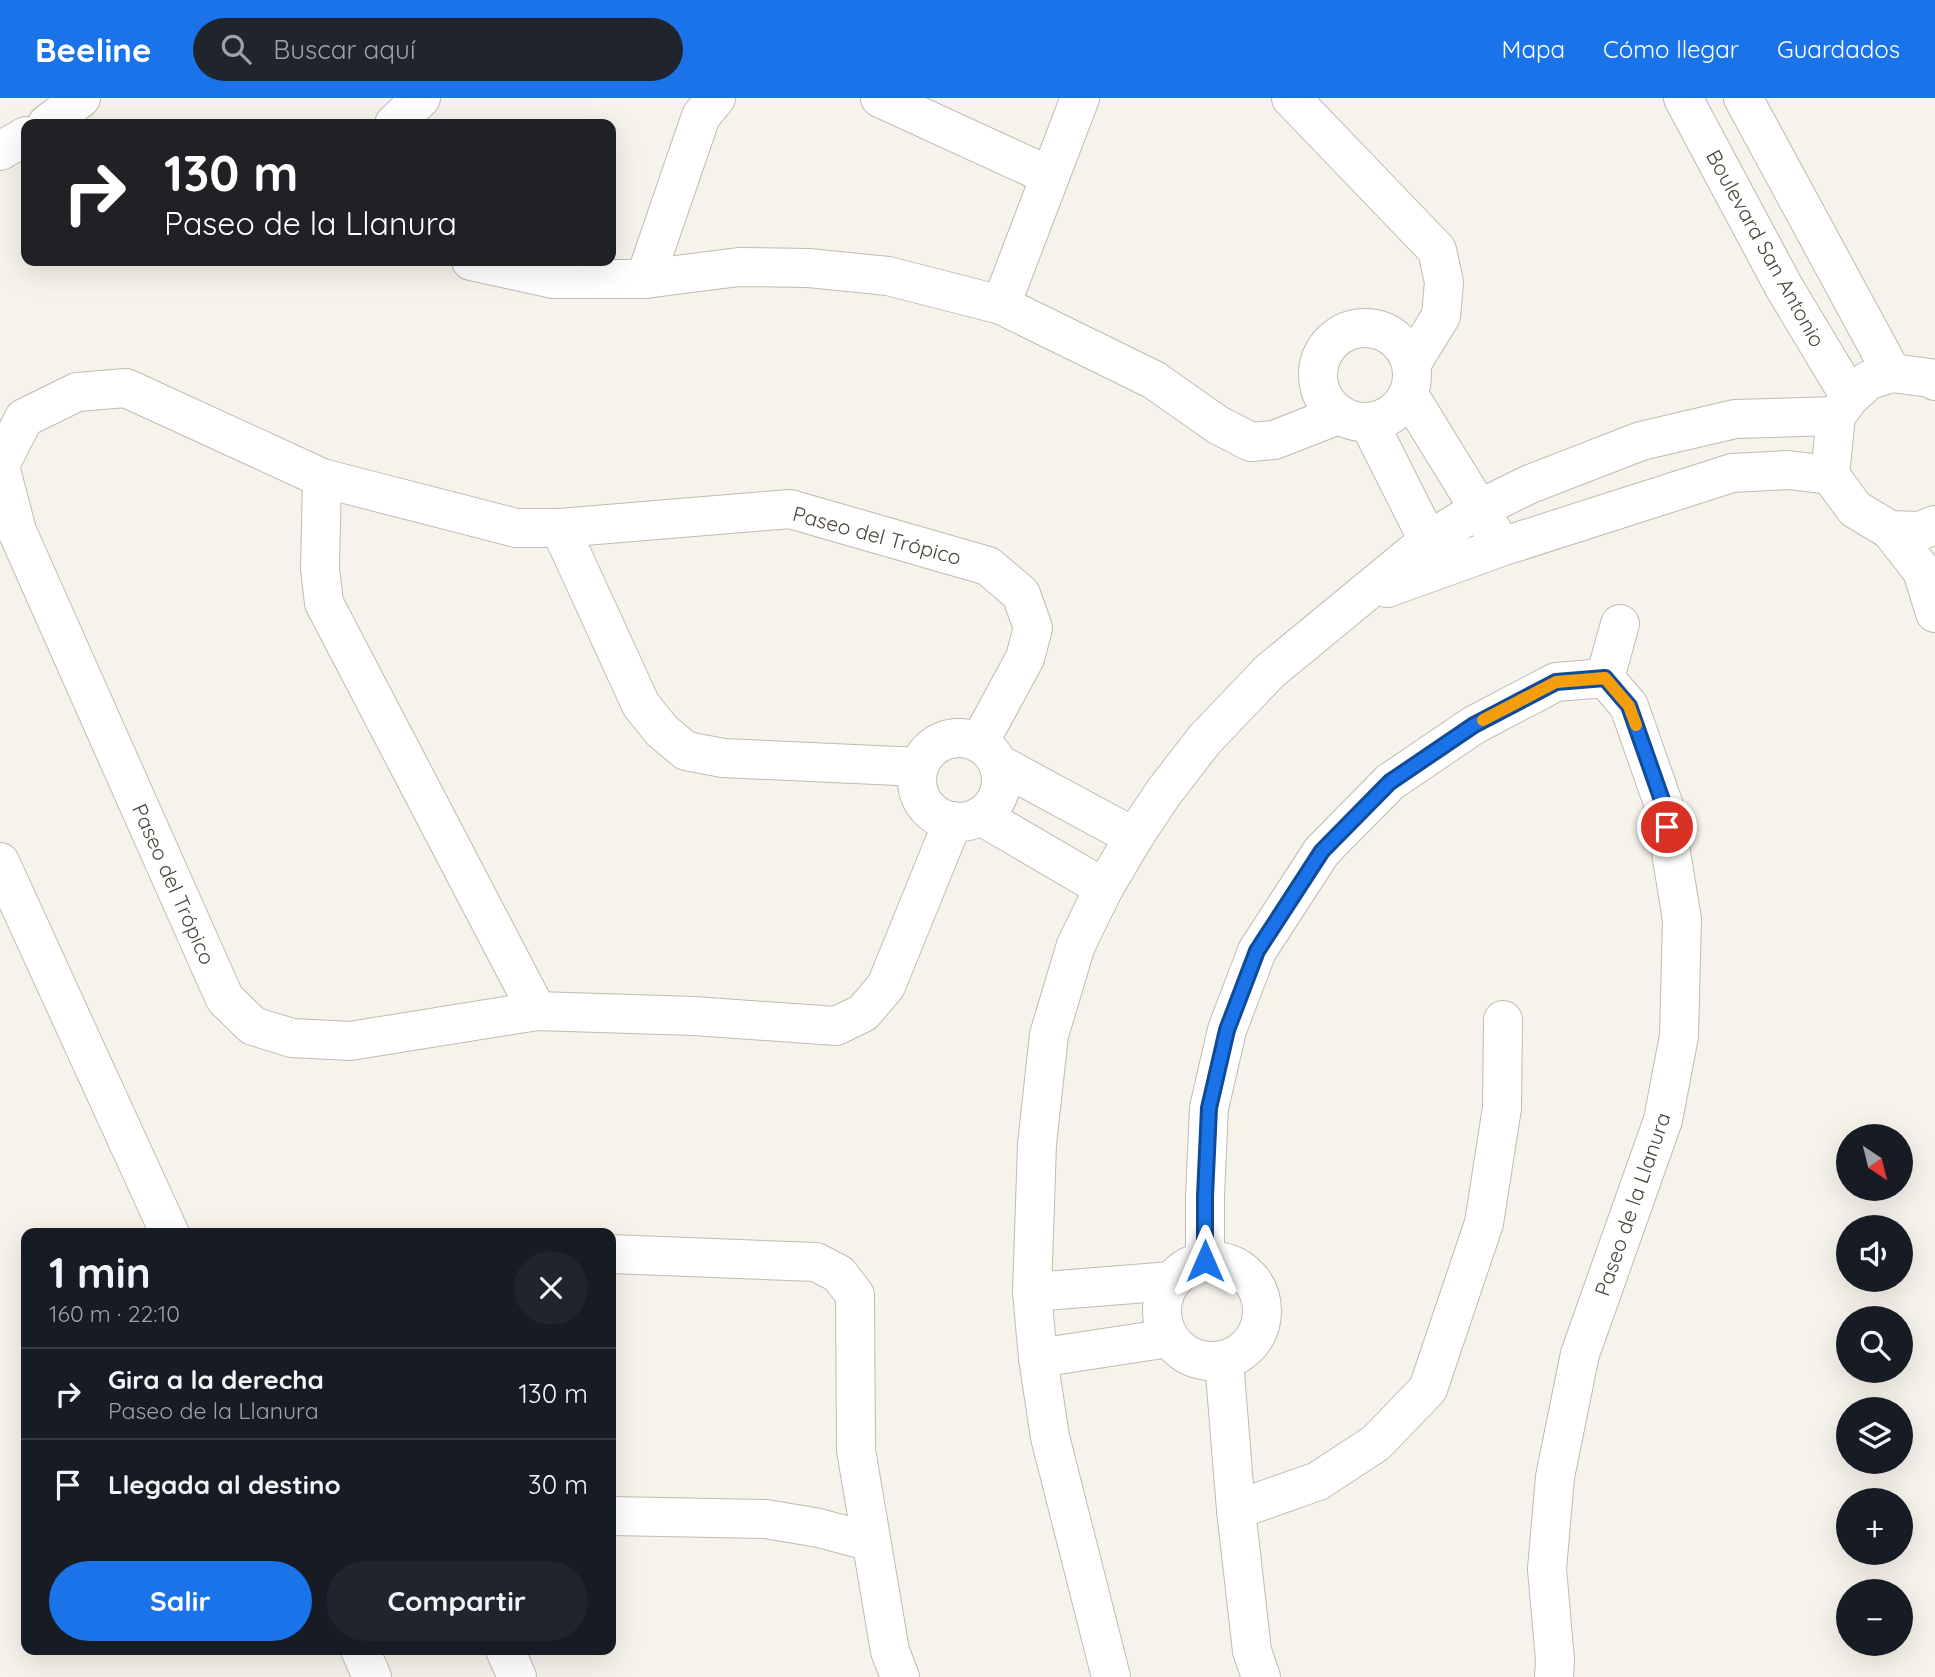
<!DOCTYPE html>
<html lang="es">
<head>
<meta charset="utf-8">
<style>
	body { margin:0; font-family:Quicksand,sans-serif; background:#20242c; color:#f1f3f6; height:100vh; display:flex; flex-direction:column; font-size:26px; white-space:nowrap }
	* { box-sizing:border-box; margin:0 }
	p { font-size:23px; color:#9ea1a6 }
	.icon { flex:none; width:38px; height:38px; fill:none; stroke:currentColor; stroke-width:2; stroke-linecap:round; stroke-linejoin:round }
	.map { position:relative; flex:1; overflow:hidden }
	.side { position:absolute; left:21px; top:1130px; width:595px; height:427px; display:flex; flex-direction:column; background:#171b24; border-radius:14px; box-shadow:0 7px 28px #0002 }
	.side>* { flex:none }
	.hud { position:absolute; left:21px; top:21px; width:595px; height:147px; border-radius:14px; box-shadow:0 7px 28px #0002; background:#202124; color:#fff; overflow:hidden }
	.needle { width:46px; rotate:145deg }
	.controls { position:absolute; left:1836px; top:1026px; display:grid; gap:14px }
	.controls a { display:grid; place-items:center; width:77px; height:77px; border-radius:50%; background:#171b24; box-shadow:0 7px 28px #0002; font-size:35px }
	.pin { position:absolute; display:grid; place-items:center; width:60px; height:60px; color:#fff; margin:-30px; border:4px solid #fff; border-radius:50%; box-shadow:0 2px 7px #0007 }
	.me { position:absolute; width:77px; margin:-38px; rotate:0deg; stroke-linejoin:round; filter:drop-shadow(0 0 5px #0008) }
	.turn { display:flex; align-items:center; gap:24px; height:147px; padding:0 28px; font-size:32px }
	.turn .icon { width:91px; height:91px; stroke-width:2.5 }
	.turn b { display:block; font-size:49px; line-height:60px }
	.round { display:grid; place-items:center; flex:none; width:74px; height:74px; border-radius:37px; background:#20242c }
	.headline { display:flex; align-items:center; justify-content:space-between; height:119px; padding:0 28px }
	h1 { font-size:42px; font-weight:800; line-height:52px }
	.action { display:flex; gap:14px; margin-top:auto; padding:14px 28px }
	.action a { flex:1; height:80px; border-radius:42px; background:#1a73e8; color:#fff; font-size:28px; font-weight:800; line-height:80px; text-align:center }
	.action a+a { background:#20242c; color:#f1f3f6 }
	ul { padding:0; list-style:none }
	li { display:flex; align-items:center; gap:21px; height:91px; padding:0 28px; border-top:2px solid #363941 }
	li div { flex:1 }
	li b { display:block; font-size:26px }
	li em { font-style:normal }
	header { display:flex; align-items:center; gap:42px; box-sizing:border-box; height:98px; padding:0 35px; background:#1a73e8; color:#fff }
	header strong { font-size:33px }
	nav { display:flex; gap:38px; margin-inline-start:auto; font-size:24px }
	.search { width:490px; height:63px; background:#20242c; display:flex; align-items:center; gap:18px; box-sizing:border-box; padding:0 24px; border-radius:38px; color:#9ea1a6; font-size:26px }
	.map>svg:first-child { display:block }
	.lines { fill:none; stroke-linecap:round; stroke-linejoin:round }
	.minor-casing { stroke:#c2bbae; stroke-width:40 }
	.minor { stroke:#fff; stroke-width:38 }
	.route-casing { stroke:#114b97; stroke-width:18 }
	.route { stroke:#1a73e8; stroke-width:12 }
	.slow { stroke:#f59e0b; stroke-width:12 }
	.labels { text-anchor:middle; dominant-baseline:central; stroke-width:5; stroke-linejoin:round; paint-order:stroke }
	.street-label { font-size:21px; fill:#4b4439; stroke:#fff }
</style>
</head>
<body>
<header>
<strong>Beeline</strong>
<div class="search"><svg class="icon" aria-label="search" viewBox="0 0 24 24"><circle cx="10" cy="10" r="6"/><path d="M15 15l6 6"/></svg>Buscar aquí</div>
<nav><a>Mapa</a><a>Cómo llegar</a><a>Guardados</a></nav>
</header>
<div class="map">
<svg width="1935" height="1579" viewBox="0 0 1935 1579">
	<rect width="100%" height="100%" fill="#f6f3ec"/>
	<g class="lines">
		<defs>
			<g id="minor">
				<path d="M880 0 1050 78"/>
				<path d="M1291 0 1437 152 1444 184 1441 218 1412 265"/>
				<path d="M1683 0 1784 189 1850 299"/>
				<path d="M1743 0 1892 275"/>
				<path d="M47 26 81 0"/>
				<path d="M394 26 421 0"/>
				<path d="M0 53 26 38"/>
				<path d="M471 163 553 181H645L739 169 809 170 888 178 1001 207 1154 282 1218 327 1251 344 1274 342 1338 317"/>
				<path d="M645 181 701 18 716 0"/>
				<path d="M1001 207 1080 0"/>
				<circle cx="1365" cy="277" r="47"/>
				<path d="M1935 283 1930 280 1892 275 1869 282 1850 299 1836 318 1830 377 1855 411 1890 432 1920 433 1935 427"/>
				<path d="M1409 297 1492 432"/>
				<path d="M1369 325 1439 464"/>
				<path d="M0 367 24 320 77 294 126 290 322 380 516 430H560L790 411 988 468 1021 496 1033 530 1025 560 979 645"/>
				<path d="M0 368 17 433 225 901 253 928 292 940 350 943 537 913 694 918 836 928 863 915 886 888 953 723"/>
				<path d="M322 380 320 471 324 505 537 913"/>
				<path d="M560 430 641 607 662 633 686 653 723 660 919 669"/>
				<path d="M1890 432 1922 473 1935 515"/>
				<path d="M1387 490 1501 449 1732 375 1788 372 1830 377"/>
				<path d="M1605 580 1620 526"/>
				<circle cx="959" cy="682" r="42"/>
				<path d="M999 666 1134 739"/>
				<path d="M981 718 1104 790"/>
				<path d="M0 764 170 1136"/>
				<path d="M611 1156 816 1164 839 1176 855 1197 856 1352 890 1553 900 1579"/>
				<circle cx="1212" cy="1213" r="50"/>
				<path d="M1205 1163V1098L1209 1010 1227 932 1257 853 1322 753 1390 684 1474 627 1556 584 1605 580 1629 608 1663 705 1682 822 1679 938 1663 1022 1580 1256 1555 1379 1547 1471 1555 1562 1554 1579"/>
				<path d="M1032 1194 1172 1183"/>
				<path d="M1038 1260 1169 1240"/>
				<path d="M1224 1263 1236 1412 1252 1553 1261 1579"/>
				<path d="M1236 1412 1318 1383 1376 1345 1428 1291 1484 1125 1502 1010 1503 922"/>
				<path d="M611 1418 766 1421 819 1430 871 1444"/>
				<path d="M360 1552 372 1579"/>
				<path d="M505 1552 517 1579"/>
				<path d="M1111 1579 1050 1339 1038 1260 1032 1194 1037 1046 1049 937 1076 847 1104 790 1134 739 1164 694 1205 641 1270 573 1428 443 1479 411 1530 386 1641 343 1735 321 1836 318"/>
			</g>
		</defs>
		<use href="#minor" class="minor-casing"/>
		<use href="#minor" class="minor"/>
	</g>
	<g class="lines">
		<defs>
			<path id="route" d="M1205 1163V1098L1209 1010 1227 932 1257 853 1322 753 1390 684 1474 627 1556 584 1605 580 1629 608 1663 705 1667 729"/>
		</defs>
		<use href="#route" class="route-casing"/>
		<use href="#route" class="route"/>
		<path class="slow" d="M1483 622 1556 584 1605 580 1629 608 1636 627"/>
	</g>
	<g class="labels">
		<g class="street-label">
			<text transform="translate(1766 150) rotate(61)">Boulevard San Antonio</text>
			<text transform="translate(877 437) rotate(15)">Paseo del Trópico</text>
			<text transform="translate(174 786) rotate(66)">Paseo del Trópico</text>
			<text transform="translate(1632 1106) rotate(-71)">Paseo de la Llanura</text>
		</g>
	</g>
</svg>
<div class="controls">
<a><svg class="needle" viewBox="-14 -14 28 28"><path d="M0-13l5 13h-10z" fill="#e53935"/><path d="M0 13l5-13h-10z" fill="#9ea1a6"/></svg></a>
<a><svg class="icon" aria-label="sound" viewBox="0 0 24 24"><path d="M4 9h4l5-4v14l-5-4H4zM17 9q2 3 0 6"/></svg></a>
<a><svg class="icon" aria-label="search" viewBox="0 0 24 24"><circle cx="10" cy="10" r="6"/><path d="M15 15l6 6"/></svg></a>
<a><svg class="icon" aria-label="layers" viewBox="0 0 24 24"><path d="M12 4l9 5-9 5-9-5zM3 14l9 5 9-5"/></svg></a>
<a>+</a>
<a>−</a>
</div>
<div class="pin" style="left:1667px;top:729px;background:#d93025"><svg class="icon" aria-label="arrive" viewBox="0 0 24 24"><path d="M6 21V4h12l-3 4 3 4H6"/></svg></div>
<svg class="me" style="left:1205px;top:1163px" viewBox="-20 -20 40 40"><path d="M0-17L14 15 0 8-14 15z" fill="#1a73e8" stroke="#fff" stroke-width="4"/></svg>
<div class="hud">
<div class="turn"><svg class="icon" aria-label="right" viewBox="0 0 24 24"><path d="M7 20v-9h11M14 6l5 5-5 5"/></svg><div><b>130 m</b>Paseo de la Llanura</div></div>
</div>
<section class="side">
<div class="headline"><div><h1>1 min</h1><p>160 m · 22:10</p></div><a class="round"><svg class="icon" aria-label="close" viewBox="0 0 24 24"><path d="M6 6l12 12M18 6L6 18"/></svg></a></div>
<ul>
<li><svg class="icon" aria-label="right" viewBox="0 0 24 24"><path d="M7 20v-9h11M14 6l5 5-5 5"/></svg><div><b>Gira a la derecha</b><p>Paseo de la Llanura</p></div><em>130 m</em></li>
<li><svg class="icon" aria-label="arrive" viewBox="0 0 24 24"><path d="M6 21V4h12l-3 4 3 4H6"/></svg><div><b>Llegada al destino</b></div><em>30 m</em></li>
</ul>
<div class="action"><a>Salir</a><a>Compartir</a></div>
</section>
</div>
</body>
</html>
